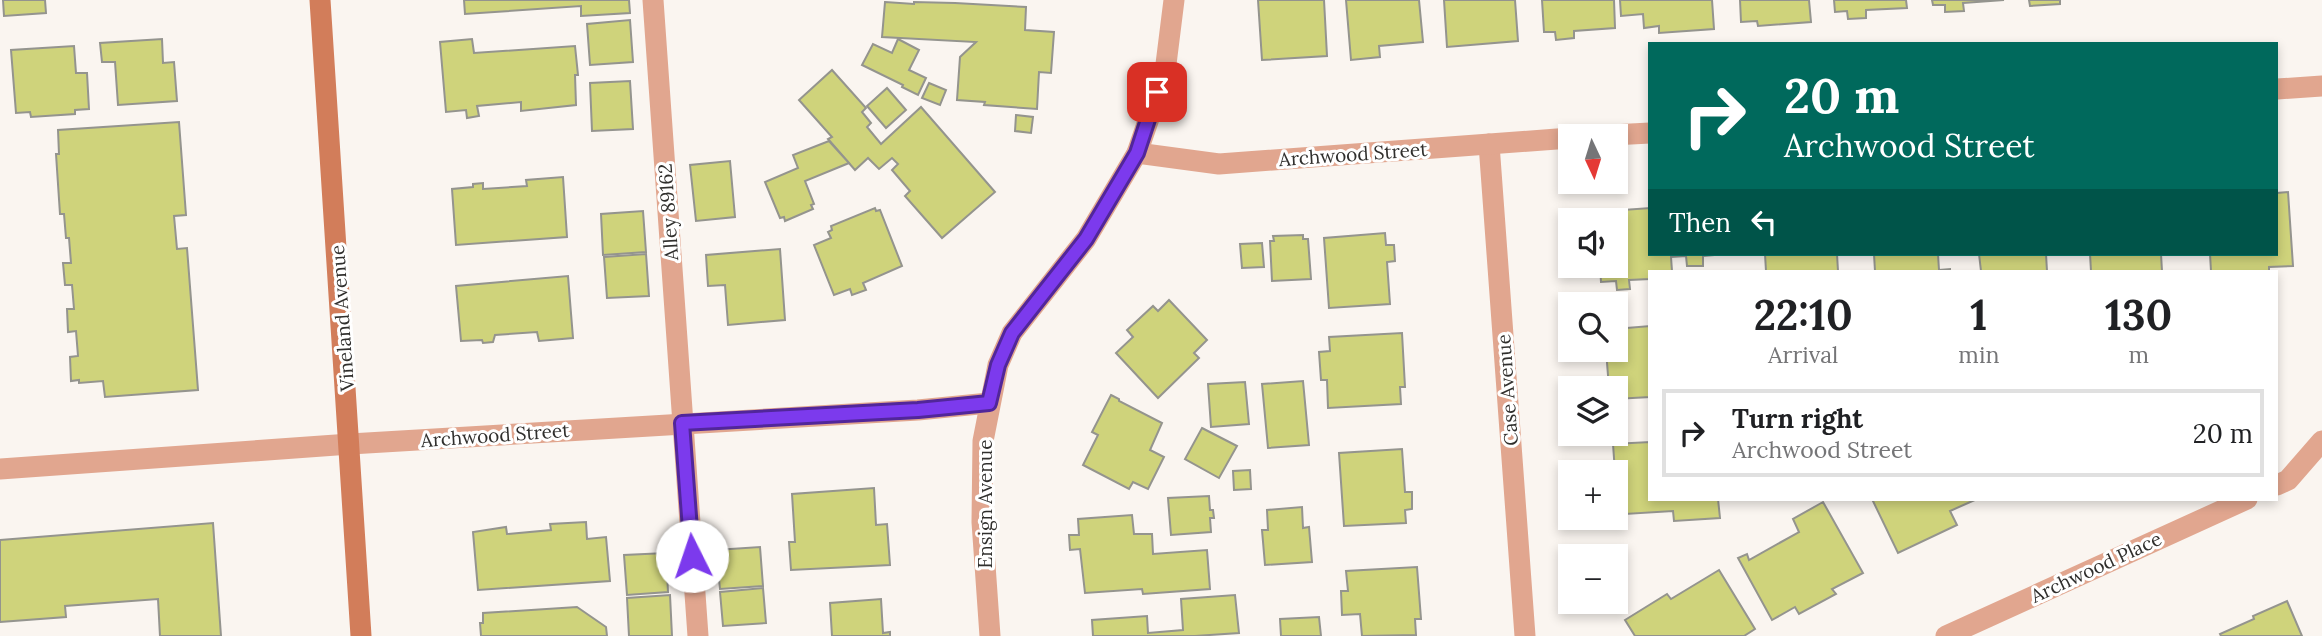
<!DOCTYPE html>
<html lang="en">
<head>
<meta charset="utf-8">
<style>
	body { margin:0; font-family:Lora,serif; background:#f2f2f2; color:#202124; height:100vh; display:flex; flex-direction:column; font-size:26px; white-space:nowrap }
	* { box-sizing:border-box; margin:0 }
	p { font-size:23px; color:#757577 }
	.icon { flex:none; width:38px; height:38px; fill:none; stroke:currentColor; stroke-width:2; stroke-linecap:round; stroke-linejoin:round }
	.map { position:relative; flex:1; overflow:hidden }
	.drawer { position:absolute; left:1648px; top:270px; width:630px; height:231px; display:flex; flex-direction:column; background:#fff; border-radius:0px; box-shadow:0 4px 10px #0003 }
	.drawer>* { flex:none }
	.banner { position:absolute; left:1648px; top:42px; width:630px; height:214px; border-radius:0px; box-shadow:0 4px 10px #0003; background:#00695c; color:#fff; overflow:hidden }
	.needle { width:46px; rotate:176deg }
	.tools { position:absolute; left:1558px; top:124px; display:grid; gap:14px }
	.tools a { display:grid; place-items:center; width:70px; height:70px; border-radius:0px; background:#fff; box-shadow:0 4px 10px #0003; font-size:35px }
	.pin { position:absolute; display:grid; place-items:center; width:60px; height:60px; color:#fff; margin:-30px; border-radius:14px; box-shadow:0 4px 10px #0006 }
	.me { position:absolute; width:77px; margin:-38px; rotate:356deg; stroke-linejoin:round; filter:drop-shadow(0 0 5px #0008) }
	.turn { display:flex; align-items:center; gap:24px; height:147px; padding:0 21px; font-size:32px }
	.turn .icon { width:91px; height:91px; stroke-width:2.5 }
	.turn b { display:block; font-size:49px; line-height:60px }
	.then { display:flex; align-items:center; height:66px; padding:0 21px; background:#0003; gap:14px; font-size:26px }
	.eta { display:flex; justify-content:space-evenly; align-items:center; height:119px; text-align:center }
	.eta b { font-size:42px; font-weight:800; line-height:49px }
	ul { padding:0; list-style:none }
	li { display:flex; align-items:center; gap:21px; height:88px; margin:0 14px 10px; padding:0 7px; border:4px solid #e0e0e0; border-radius:0px }
	li div { flex:1 }
	li b { display:block; font-size:26px }
	li em { font-style:normal }
	.map>svg:first-child { display:block }
	.building { fill:#cfd37b; stroke:#94948e; stroke-width:2 }
	.lines { fill:none; stroke-linecap:round; stroke-linejoin:round }
	.lane { stroke:#e1a68f; stroke-width:21 }
	.street { stroke:#e1a68f; stroke-width:21 }
	.secondary { stroke:#d27d5a; stroke-width:21 }
	.route-casing { stroke:#51269a; stroke-width:18 }
	.route { stroke:#7c3aed; stroke-width:12 }
	.labels { text-anchor:middle; dominant-baseline:central; stroke-width:6; stroke-linejoin:round; paint-order:stroke }
	.street-label { font-size:19px; fill:#302f2d; stroke:#fff }
</style>
</head>
<body>
<div class="map">
<svg width="2322" height="636" viewBox="0 0 2322 636">
	<rect width="100%" height="100%" fill="#faf5f0"/>
	<g class="building">
		<path d="M3 0H45L46 13 4 16Z"/>
		<path d="M464 0H629L630 13 581 16V6L465 14Z"/>
		<path d="M1258 0H1324L1327 56 1262 60Z"/>
		<path d="M1346 0H1419L1423 42 1379 46 1380 57 1351 60Z"/>
		<path d="M1444 0H1515L1518 41 1447 47Z"/>
		<path d="M1542 0H1614L1615 28 1574 31V38L1556 40 1555 32H1544Z"/>
		<path d="M1620 0H1712L1714 29 1659 33V26L1644 28 1643 14 1621 16Z"/>
		<path d="M1740 0H1809L1811 22 1758 26 1757 21 1741 22Z"/>
		<path d="M1834 0H1906L1907 8 1866 10V18L1848 19 1847 11 1835 12Z"/>
		<path d="M1932 0H2004L1963 3 1964 11 1945 12V5H1933Z"/>
		<path d="M2029 0H2060V4L2030 6Z"/>
		<path d="M885 2 914 4V2L955 3 1026 7 1025 30 1054 32 1051 73 1039 72 1037 109 984 105 985 102 957 100 960 57 976 42 882 37Z"/>
		<path d="M630 20 633 62 590 65 587 24Z"/>
		<path d="M162 39 163 63 174 62 177 101 118 105 115 62H102L100 43Z"/>
		<path d="M472 39 474 53 575 46 578 75H575L576 105 521 111V102L477 106 479 116 467 118 466 110 446 112 440 42Z"/>
		<path d="M898 39 919 50 909 70 926 78 918 95 902 87 903 85 862 65 873 44 892 53Z"/>
		<path d="M74 46 76 73H87L89 109 75 110V114L31 117 30 112 16 113 11 50Z"/>
		<path d="M832 70 866 108 862 112 871 123 867 127 881 144 921 107 995 192 942 238 905 196 910 191 892 170 898 164 892 158 879 169 868 158 855 170 828 139 832 137 799 100Z"/>
		<path d="M630 81 633 129 592 131 590 83Z"/>
		<path d="M929 83 946 90 940 105 922 98Z"/>
		<path d="M887 88 906 110 886 128 867 106Z"/>
		<path d="M1016 115 1033 117 1031 133 1015 131Z"/>
		<path d="M179 122 186 215 174 216 177 249 187 248 198 390 105 397 103 381 79 383V380L71 381 70 357 78 356 76 331 68 332 67 309H74L72 285H65L63 263H71L69 238H66L64 214H60L56 154H59L58 130Z"/>
		<path d="M829 141 849 163 805 181 814 204 811 205 813 209 785 221 784 217 780 218 765 182 798 168 793 155Z"/>
		<path d="M730 161 735 217 696 221 690 165Z"/>
		<path d="M563 177 567 237 456 245 452 189 473 187V184L483 183V189L527 186 526 180Z"/>
		<path d="M2288 192 2293 266 2269 267V271H2211L2210 254H2277V193Z"/>
		<path d="M875 208 876 211 880 210 902 266 863 283 866 290 852 295 850 289 834 295 814 245 831 238 828 232 832 230 831 226Z"/>
		<path d="M1650 208V254H1726L1703 256V266H1687L1686 256 1671 257 1672 271H1650V279L1629 280 1630 289 1617 290 1616 281 1601 282 1600 266H1615V220H1597L1596 212Z"/>
		<path d="M643 211 646 252 603 255 601 214Z"/>
		<path d="M1385 233 1386 245H1394L1395 261 1387 262 1390 304 1329 308 1324 238Z"/>
		<path d="M1303 235V239H1308L1311 279 1272 281 1270 241H1274L1273 236Z"/>
		<path d="M1262 243 1264 267 1242 268 1240 244Z"/>
		<path d="M780 249 785 320 728 325 725 285 708 286 706 255Z"/>
		<path d="M646 254 649 296 607 298 604 257Z"/>
		<path d="M1765 254H1837L1838 271H1766Z"/>
		<path d="M1874 254H1938L1939 270 1950 269V271H1875Z"/>
		<path d="M1979 254H2046L2047 271H1981Z"/>
		<path d="M2090 254H2161L2162 271H2091Z"/>
		<path d="M568 276 573 338 539 341 537 332 495 335 493 342 483 343 482 340 461 341 456 286Z"/>
		<path d="M1169 300 1207 340 1194 353 1199 358 1158 398 1116 353 1133 337 1127 330 1153 306 1158 311Z"/>
		<path d="M1650 326V397L1615 399V388H1609L1606 350H1615V329Z"/>
		<path d="M1402 333 1405 387H1400L1401 404 1328 408 1327 380H1321L1319 352 1330 351 1329 337Z"/>
		<path d="M1303 381 1309 445 1268 448 1262 384Z"/>
		<path d="M1245 382 1249 424 1211 427 1208 384Z"/>
		<path d="M1111 395 1119 399V401L1162 423 1150 450 1164 457 1148 489 1133 482 1129 489 1083 465 1098 435 1092 432Z"/>
		<path d="M1202 428 1237 446 1219 478 1185 459Z"/>
		<path d="M1650 442V499H1718L1720 518 1674 521 1673 511 1625 514 1622 473 1615 472 1613 444Z"/>
		<path d="M1402 449 1405 492H1412V509L1405 510 1406 523 1344 526 1339 453Z"/>
		<path d="M1250 470 1251 489 1234 490 1233 471Z"/>
		<path d="M874 488 876 525 887 524 890 565 791 570 789 542H795L792 494Z"/>
		<path d="M1209 496 1210 510H1213L1214 518H1210L1211 532 1171 535 1168 498Z"/>
		<path d="M1872 499H1977L1950 511 1957 525 1898 553Z"/>
		<path d="M1823 502 1863 573 1832 589 1836 594 1799 614 1795 607 1772 620 1738 558 1747 554 1749 560 1799 532 1793 519Z"/>
		<path d="M1302 507 1303 528 1309 527 1312 562 1265 565 1262 530H1268L1267 510Z"/>
		<path d="M1132 515 1134 534H1152L1153 554 1207 550 1210 589 1143 594 1142 589 1085 593 1080 549 1070 550 1069 535H1079L1078 519Z"/>
		<path d="M586 522 587 539 606 537 610 581 478 590 473 532 506 527 507 534 551 530 550 524Z"/>
		<path d="M213 523 221 636H160L158 599 65 606 66 617 0 622V540Z"/>
		<path d="M760 547 763 586 720 589 716 550Z"/>
		<path d="M666 553 668 592 627 595 624 555Z"/>
		<path d="M1417 567 1421 619H1415L1416 635 1362 636 1360 614 1342 615 1341 591H1348L1346 571Z"/>
		<path d="M1719 570 1755 629 1744 636H1635L1625 620 1667 594 1671 599Z"/>
		<path d="M763 588 766 623 723 626 720 592Z"/>
		<path d="M670 595 672 636H629L627 598Z"/>
		<path d="M1235 595 1239 633 1195 636H1093L1092 620 1147 616 1148 633 1183 630 1181 599Z"/>
		<path d="M881 599 883 633 890 632V636H832L830 603Z"/>
		<path d="M2287 601 2302 636H2221L2220 634 2254 619 2253 616Z"/>
		<path d="M577 607 606 627 607 636H481L480 623H483V613Z"/>
		<path d="M1319 617 1321 636H1281L1280 619Z"/>
	</g>
	<g class="lines">
		<path class="lane" d="M653 0 698 636"/>
		<g class="street">
			<path d="M2277 89 2322 86"/>
			<path d="M1593 136 1650 133"/>
			<path d="M1489 144 1525 636"/>
			<path d="M1137 153 1219 164 1570 138"/>
			<path d="M0 469 350 444 918 410 989 403"/>
			<path d="M2277 485 2288 480 2322 441"/>
			<path d="M990 636 982 522 983 441 998 365 1012 333 1086 239 1137 153 1165 72 1174 0"/>
			<path d="M1946 636 2247 499"/>
		</g>
		<path class="secondary" d="M320 0 361 636"/>
	</g>
	<g class="lines">
		<defs>
			<path id="route" d="M692 556 682 423 918 410 989 403 998 365 1012 333 1086 239 1137 153 1157 92"/>
		</defs>
		<use href="#route" class="route-casing"/>
		<use href="#route" class="route"/>
	</g>
	<g class="labels">
		<g class="street-label">
			<text transform="translate(1353 154) rotate(-4)">Archwood Street</text>
			<text transform="translate(668 212) rotate(-94)">Alley 89162</text>
			<text transform="translate(342 318) rotate(-94)">Vineland Avenue</text>
			<text transform="translate(1507 390) rotate(-94)">Case Avenue</text>
			<text transform="translate(495 435) rotate(-4)">Archwood Street</text>
			<text transform="translate(985 504) rotate(-90)">Ensign Avenue</text>
			<text transform="translate(2096 567) rotate(-25)">Archwood Place</text>
		</g>
	</g>
</svg>
<div class="tools">
<a><svg class="needle" viewBox="-14 -14 28 28"><path d="M0-13l5 13h-10z" fill="#e53935"/><path d="M0 13l5-13h-10z" fill="#757577"/></svg></a>
<a><svg class="icon" aria-label="sound" viewBox="0 0 24 24"><path d="M4 9h4l5-4v14l-5-4H4zM17 9q2 3 0 6"/></svg></a>
<a><svg class="icon" aria-label="search" viewBox="0 0 24 24"><circle cx="10" cy="10" r="6"/><path d="M15 15l6 6"/></svg></a>
<a><svg class="icon" aria-label="layers" viewBox="0 0 24 24"><path d="M12 4l9 5-9 5-9-5zM3 14l9 5 9-5"/></svg></a>
<a>+</a>
<a>−</a>
</div>
<div class="pin" style="left:1157px;top:92px;background:#d93025"><svg class="icon" aria-label="arrive" viewBox="0 0 24 24"><path d="M6 21V4h12l-3 4 3 4H6"/></svg></div>
<svg class="me" style="left:692px;top:556px" viewBox="-20 -20 40 40"><circle r="19" fill="#fff"/><path d="M0-13L10 11 0 6-10 11z" fill="#7c3aed"/></svg>
<div class="banner">
<div class="turn"><svg class="icon" aria-label="right" viewBox="0 0 24 24"><path d="M7 20v-9h11M14 6l5 5-5 5"/></svg><div><b>20 m</b>Archwood Street</div></div>
<div class="then">Then<svg class="icon" aria-label="left" viewBox="0 0 24 24"><path d="M17 20v-9H6M10 6l-5 5 5 5"/></svg></div>
</div>
<section class="drawer">
<div class="eta">
<div><b>22:10</b><p>Arrival</p></div>
<div><b>1</b><p>min</p></div>
<div><b>130</b><p>m</p></div>
</div>
<ul>
<li><svg class="icon" aria-label="right" viewBox="0 0 24 24"><path d="M7 20v-9h11M14 6l5 5-5 5"/></svg><div><b>Turn right</b><p>Archwood Street</p></div><em>20 m</em></li>
</ul>
</section>
</div>
</body>
</html>
